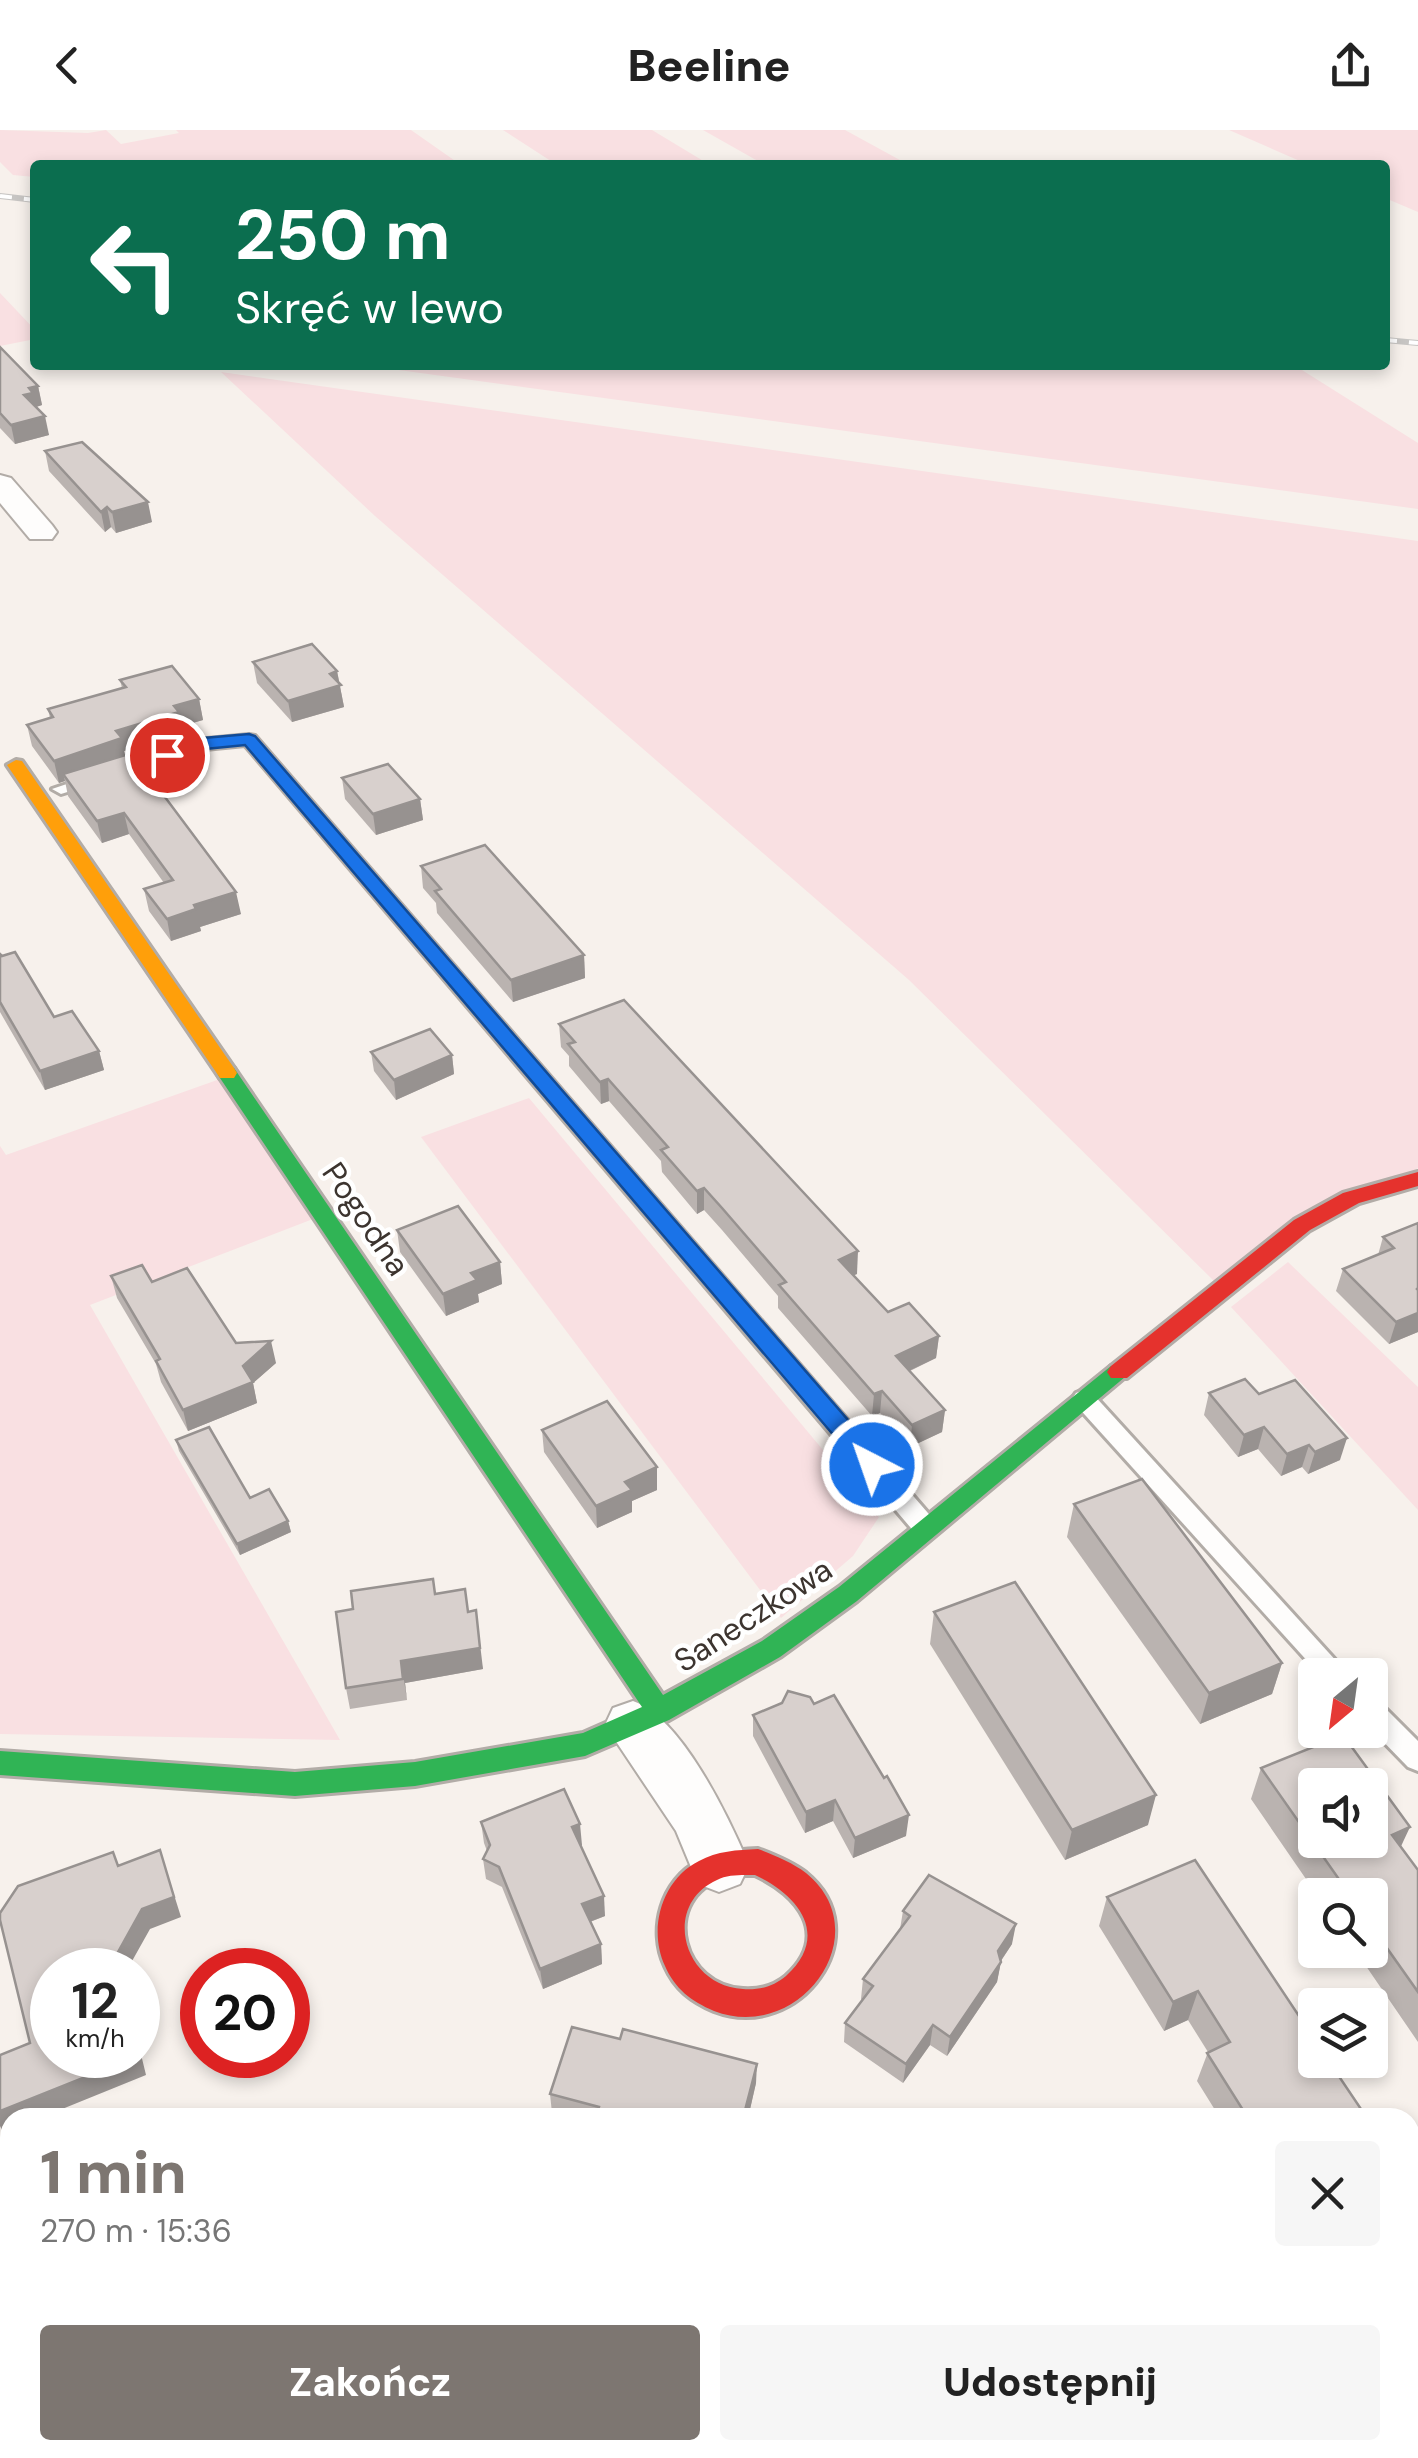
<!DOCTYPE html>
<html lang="pl">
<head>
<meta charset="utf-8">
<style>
	body { margin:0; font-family:"DM Sans",sans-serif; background:#f6f6f6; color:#222; height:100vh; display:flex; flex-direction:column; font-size:38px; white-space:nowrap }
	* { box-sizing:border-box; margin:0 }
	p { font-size:32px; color:#767676 }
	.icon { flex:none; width:55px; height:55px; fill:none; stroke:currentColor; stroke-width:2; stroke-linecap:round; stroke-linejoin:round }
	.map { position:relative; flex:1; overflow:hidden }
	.sheet { position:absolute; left:0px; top:1978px; width:1420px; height:352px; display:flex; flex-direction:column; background:#fff; border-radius:30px 30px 0 0; box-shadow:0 5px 15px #0003 }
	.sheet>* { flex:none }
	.hud { position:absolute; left:30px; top:30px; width:1360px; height:210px; border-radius:10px; box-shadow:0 5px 15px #0003; background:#0b6e4f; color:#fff; overflow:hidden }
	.needle { width:65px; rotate:209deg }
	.buttons { position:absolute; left:1298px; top:1528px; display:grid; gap:20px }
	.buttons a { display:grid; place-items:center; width:90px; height:90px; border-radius:10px; background:#fff; box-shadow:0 5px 15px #0003; font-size:50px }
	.speed { position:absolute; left:30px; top:1818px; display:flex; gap:20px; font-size:50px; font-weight:700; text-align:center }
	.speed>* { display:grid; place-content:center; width:130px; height:130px; border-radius:50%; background:#fff; box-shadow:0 5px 15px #0003; line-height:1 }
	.speed small { font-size:25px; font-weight:400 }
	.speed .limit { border:15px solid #d22; background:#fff; color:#111 }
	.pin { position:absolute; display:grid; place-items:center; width:85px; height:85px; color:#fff; margin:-42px; border:5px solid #fff; border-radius:50%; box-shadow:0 2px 10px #0007 }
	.me { position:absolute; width:110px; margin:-55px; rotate:319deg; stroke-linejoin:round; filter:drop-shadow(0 0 8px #0008) }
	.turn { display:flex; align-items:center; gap:35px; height:210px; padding:0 40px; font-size:45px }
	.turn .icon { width:130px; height:130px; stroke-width:2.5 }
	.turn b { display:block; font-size:70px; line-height:85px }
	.round { display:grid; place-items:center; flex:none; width:105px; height:105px; border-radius:10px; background:#f6f6f6 }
	.overview { display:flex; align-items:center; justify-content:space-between; height:170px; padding:0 40px }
	h1 { font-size:60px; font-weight:800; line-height:75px; color:#7d7671 }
	.action { display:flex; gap:20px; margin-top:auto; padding:20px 40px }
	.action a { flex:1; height:115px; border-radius:10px; background:#7d7671; color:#fff; font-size:40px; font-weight:800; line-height:115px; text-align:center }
	.action a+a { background:#f6f6f6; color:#222 }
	header { display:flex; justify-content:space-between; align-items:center; height:130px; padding:0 40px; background:#fff; font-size:45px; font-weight:800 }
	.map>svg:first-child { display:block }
	.green { fill:#f9e0e2 }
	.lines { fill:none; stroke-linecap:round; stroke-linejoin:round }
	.lane-casing { stroke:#b2aca7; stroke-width:6 }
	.street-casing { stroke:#b2aca7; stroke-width:4 }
	.fast-casing { stroke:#b2aca7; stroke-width:6 }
	.slow-casing { stroke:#b2aca7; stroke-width:6 }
	.jam-casing { stroke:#b2aca7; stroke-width:6 }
	.lane { fill:#fefdfc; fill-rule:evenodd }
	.street { fill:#fefdfc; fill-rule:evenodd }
	.fast { fill:#30b455; fill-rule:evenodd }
	.slow { fill:#ff9f0a; fill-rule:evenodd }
	.jam { fill:#e5322d; fill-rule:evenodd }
	.rail-casing { stroke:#c7c5c3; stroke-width:6 }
	.rail { stroke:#fff; stroke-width:4; stroke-dasharray:12; stroke-linecap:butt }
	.wall { fill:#bab3b0 }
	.shaded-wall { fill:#979290 }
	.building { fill:#d8d0cd; stroke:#979290; stroke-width:2.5; fill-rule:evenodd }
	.route { fill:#1a73e8; stroke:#114b97; stroke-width:2.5 }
	.labels { text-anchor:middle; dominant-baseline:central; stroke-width:9; stroke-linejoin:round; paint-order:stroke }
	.street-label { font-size:32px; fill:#3c342f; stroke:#fff }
</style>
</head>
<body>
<header><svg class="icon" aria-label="back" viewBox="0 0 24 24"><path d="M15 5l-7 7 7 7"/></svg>Beeline<svg class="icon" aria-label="share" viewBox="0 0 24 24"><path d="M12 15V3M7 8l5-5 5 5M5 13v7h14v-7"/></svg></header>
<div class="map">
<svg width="1418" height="2328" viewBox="0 0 1418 2328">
	<rect width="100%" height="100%" fill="#f7f1ec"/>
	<g class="green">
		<path d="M0 0 88 3 106 0 121 14 179 3 176 0H411L461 35H35V47L13 45 0 32Z"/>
		<path d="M503 0H652L710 35H557Z"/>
		<path d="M703 0H845L909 35H765Z"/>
		<path d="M1229 0H1418V82L1385 68V35H1309Z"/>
		<path d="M0 163 35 200V209L0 216Z"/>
		<path d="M362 235H1294L1418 313V379Z"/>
		<path d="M221 242 1418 411V1038L1216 1153 909 850 375 386Z"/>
		<path d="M220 949 313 1089 90 1175 340 1610 0 1604V1016L6 1025Z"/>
		<path d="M529 968 879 1387 853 1426 781 1488 421 1007Z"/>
		<path d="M1288 1132 1418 1257V1380L1231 1177Z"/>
	</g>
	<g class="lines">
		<defs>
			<g id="lane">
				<path d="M249 605 255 606 934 1390 937 1397 934 1404 925 1407 916 1404 245 615 205 619 61 664 52 659 197 610Z"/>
				<path d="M1084 1260 1092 1263 1349 1545H1320L1076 1275 1072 1269 1076 1263Z"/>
				<path d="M1370 1569 1379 1572 1418 1611V1641L1408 1637 1370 1598Z"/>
			</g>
			<g id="street">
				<path d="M0 345 11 348 52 395 57 402 52 409H30L0 373Z"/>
				<path d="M633 1571C682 1588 729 1688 749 1735L740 1754 719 1762 698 1754 676 1701 605 1595 613 1578Z"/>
			</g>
			<path id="fast" d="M227 936 234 938 663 1565 762 1511 839 1457 1111 1236H1127L1131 1242 857 1471 780 1527 669 1590 585 1626 415 1656 295 1666 0 1645V1621L295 1642 415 1632 583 1603 642 1577 220 948 217 943 220 938Z"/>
			<path id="slow" d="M16 630 22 631 234 938 237 943 234 948H220L7 635Z"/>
			<g id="jam">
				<path d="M1418 1042V1056L1359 1073 1310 1100 1127 1248H1111L1107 1242 1111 1236 1294 1090 1343 1063Z"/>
				<path d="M758 1719C774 1725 793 1733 806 1743 880 1803 800 1914 714 1881 691 1871 675 1859 665 1836 648 1800 661 1750 699 1731 717 1721 737 1720 758 1719ZM755 1745C798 1765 831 1805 786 1846 773 1857 759 1860 743 1859 683 1856 661 1775 717 1750 728 1744 743 1745 755 1745Z"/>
			</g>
		</defs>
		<use href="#lane" class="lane-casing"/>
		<use href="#street" class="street-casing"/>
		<use href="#fast" class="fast-casing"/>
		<use href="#slow" class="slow-casing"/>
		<use href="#jam" class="jam-casing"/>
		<use href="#lane" class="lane"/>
		<use href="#street" class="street"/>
		<use href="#fast" class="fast"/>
		<use href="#slow" class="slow"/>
		<use href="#jam" class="jam"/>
		<defs>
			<g id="rail">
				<path d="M0 66 35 70"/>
				<path d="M1385 210 1418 213"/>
			</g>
		</defs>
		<use href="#rail" class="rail-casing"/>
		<use href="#rail" class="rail"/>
	</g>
	<g class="wall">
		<path d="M0 217 38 256 42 275 36 277 49 305 15 314 0 298Z"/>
		<path d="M45 321 152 392 116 403 111 397 105 402 49 341Z"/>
		<path d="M253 532 337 541 344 577 292 592 257 553Z"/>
		<path d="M120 550 199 569 203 590 182 596 183 603 124 621 125 625 241 784 200 797 201 801 171 811 149 781 144 759 164 753 129 704 102 713 68 666 65 651 59 653 32 616 27 595 50 588 48 579 122 558Z"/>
		<path d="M342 648 420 669 423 690 376 705 345 669Z"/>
		<path d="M421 736 584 825 585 848 513 872 437 783 436 773 423 758Z"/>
		<path d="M0 824 54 887 99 921 104 940 45 960 0 882Z"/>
		<path d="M559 894 857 1144 853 1145 888 1182 939 1206 936 1228 910 1241 945 1280 942 1302 910 1317 880 1283 872 1286 778 1178V1166L722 1100 704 1080 697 1084 662 1042 661 1031 609 971 601 974 569 936V926L561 917Z"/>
		<path d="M371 922 452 925 454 944 396 970 374 941Z"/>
		<path d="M1418 1093V1202L1389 1214 1336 1161 1343 1139 1378 1125 1383 1107Z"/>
		<path d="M397 1100 500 1132 502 1154 478 1164 479 1172 446 1186 400 1122Z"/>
		<path d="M111 1146 152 1152 236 1213 276 1233 253 1253 257 1273 188 1301 161 1252 156 1234 117 1168Z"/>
		<path d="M1209 1263 1259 1264 1340 1330 1308 1344 1302 1337 1281 1346 1258 1319 1238 1327 1204 1285Z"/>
		<path d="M542 1300 657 1337V1360L632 1371V1382L597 1398 544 1322Z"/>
		<path d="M176 1310 250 1368 288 1391 291 1402 240 1425 179 1321Z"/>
		<path d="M1074 1374 1282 1533 1272 1564 1200 1594 1067 1407Z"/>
		<path d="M435 1464 468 1482 483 1539 405 1553 407 1570 350 1579 346 1558Z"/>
		<path d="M934 1482 1148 1695 1065 1730 930 1514Z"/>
		<path d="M753 1585 906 1706 853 1728 833 1691 805 1703 753 1606Z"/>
		<path d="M1261 1638 1401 1717 1418 1740V1912L1355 1820H1370V1765H1317L1251 1669Z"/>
		<path d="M481 1692 582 1715 580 1716 605 1786 590 1792 601 1814 602 1834 543 1859 502 1757 486 1749 483 1729 487 1721 484 1713Z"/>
		<path d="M1107 1767 1367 1988H1220L1197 1951 1208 1922 1188 1890 1164 1901 1099 1796Z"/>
		<path d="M903 1781 1012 1814 1001 1831 997 1852 947 1926 930 1915 903 1953 844 1912 845 1893 862 1870 861 1869 863 1849 900 1799Z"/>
		<path d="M756 1953 748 1988H571L552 1983 550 1964Z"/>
		<path d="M1003 2320H1158L1163 2328H1007Z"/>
	</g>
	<g class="shaded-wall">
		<path d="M38 256 42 275 36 277 24 265 29 258Z"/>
		<path d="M45 286 49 305 15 314 11 295Z"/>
		<path d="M148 372 152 392 116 403 112 382Z"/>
		<path d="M107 377 111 397 105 402 101 382Z"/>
		<path d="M337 541 344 577 292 592 288 571 330 544Z"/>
		<path d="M199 569 203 590 182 596 183 603 124 621 126 630 63 644 65 651 59 653 54 631 116 601 174 576Z"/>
		<path d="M420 669 423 690 376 705 373 684Z"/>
		<path d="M124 683 129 704 102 713 97 691Z"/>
		<path d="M236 762 241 784 200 797 201 801 171 811 167 789 194 775Z"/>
		<path d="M584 825 585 848 513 872 511 850Z"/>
		<path d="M99 921 104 940 45 960 40 941Z"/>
		<path d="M452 925 454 944 396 970 394 950Z"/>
		<path d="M608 949 609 971 601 974 600 952Z"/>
		<path d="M704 1058V1080L697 1084V1061Z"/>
		<path d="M858 1121 857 1144 838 1152 839 1130Z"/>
		<path d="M500 1132 502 1154 478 1164 479 1172 446 1186 443 1164 471 1143Z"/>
		<path d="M1418 1183V1202L1389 1214 1396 1192Z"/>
		<path d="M939 1206 936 1228 894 1248 896 1226Z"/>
		<path d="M271 1211 276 1233 253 1253 257 1273 188 1301 183 1280 243 1236Z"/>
		<path d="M882 1261 880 1283 872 1286 874 1264Z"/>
		<path d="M945 1280 942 1302 910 1317 912 1295Z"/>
		<path d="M1264 1297 1258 1319 1238 1327 1244 1305Z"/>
		<path d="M1347 1308 1340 1330 1308 1344 1315 1322Z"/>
		<path d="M1309 1315 1302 1337 1281 1346 1287 1324Z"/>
		<path d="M657 1337V1360L632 1371V1382L597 1398 596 1376 625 1352Z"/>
		<path d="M288 1391 291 1402 240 1425 237 1414Z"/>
		<path d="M476 1480 483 1539 405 1553 407 1570 401 1531Z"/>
		<path d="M1282 1533 1272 1564 1200 1594 1209 1563Z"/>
		<path d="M1156 1665 1148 1695 1065 1730 1072 1700Z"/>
		<path d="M835 1670 833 1691 805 1703 806 1682Z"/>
		<path d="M909 1685 906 1706 853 1728 855 1708Z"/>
		<path d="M580 1694 582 1715 574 1718 572 1697Z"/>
		<path d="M1410 1697 1396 1727 1392 1705Z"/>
		<path d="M160 1720 181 1787 150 1799 127 1840H108Z"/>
		<path d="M604 1766 605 1786 584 1794 582 1774Z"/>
		<path d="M1016 1794 1012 1814 994 1841 998 1821Z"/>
		<path d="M601 1814 602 1834 543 1859 540 1839Z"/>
		<path d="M1001 1832 997 1852 947 1926 950 1907Z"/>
		<path d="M1198 1861 1188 1890 1164 1901 1173 1872Z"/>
		<path d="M933 1895 930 1915 903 1953 906 1934Z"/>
		<path d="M138 1912 146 1945 40 1988H10V1999L3 2002 0 1996V1981L138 1922Z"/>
		<path d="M757 1934 756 1953 748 1988H743Z"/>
		<path d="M165 2320H187L175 2328H170Z"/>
		<path d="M882 2320H895L880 2328H867Z"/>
	</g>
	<g class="building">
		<path d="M0 217 38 256 29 258 33 263 24 265 45 286 11 295 0 283Z"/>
		<path d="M82 312 148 372 112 382 107 377 101 382 45 321Z"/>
		<path d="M312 514 337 541 330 544 341 555 288 571 253 532Z"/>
		<path d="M172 536 199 569 174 576 179 582 116 601 122 608 54 631 27 595 53 587 48 579 126 557 120 550Z"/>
		<path d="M132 623 236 762 194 775 196 779 167 789 144 759 173 750 124 683 97 691 63 644Z"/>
		<path d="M388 634 420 669 373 684 342 648Z"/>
		<path d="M485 715 584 825 511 850 435 761 441 759 421 736Z"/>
		<path d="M15 822 54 887 72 881 99 921 40 941 0 872V824L2 826Z"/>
		<path d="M624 870 858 1121 839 1130 888 1182 909 1173 939 1206 896 1226 945 1280 912 1295 882 1261 874 1264 779 1155 786 1152 722 1078 704 1058 697 1061 661 1020 668 1017 608 949 600 952 568 914 575 912 559 894Z"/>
		<path d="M430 899 452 925 394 950 371 922Z"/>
		<path d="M458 1076 500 1132 471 1143 477 1150 443 1164 397 1100Z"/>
		<path d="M1418 1093V1158L1417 1159 1418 1160V1183L1396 1192 1343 1139 1394 1118 1383 1107Z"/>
		<path d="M142 1135 152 1152 187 1138 236 1213 271 1211 243 1236 253 1252 183 1280 156 1231 160 1229 111 1146Z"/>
		<path d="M1245 1249 1259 1264 1295 1250 1347 1308 1315 1322 1309 1315 1287 1324 1264 1297 1244 1305 1209 1263Z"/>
		<path d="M607 1271 657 1337 625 1352 632 1360 596 1376 542 1300Z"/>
		<path d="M209 1297 250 1368 269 1359 288 1391 237 1414 176 1310Z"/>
		<path d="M1142 1349 1282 1533 1209 1563 1074 1374Z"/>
		<path d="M433 1449 435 1464 465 1459 468 1482 476 1480 480 1518 401 1531 403 1549 346 1558 336 1482 353 1479 351 1461Z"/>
		<path d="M1015 1452 1156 1665 1072 1700 934 1482Z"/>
		<path d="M788 1561 810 1567 814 1574 834 1565 884 1648 887 1646 909 1685 855 1708 835 1670 806 1682 753 1585 782 1573Z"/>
		<path d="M1343 1605 1410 1697 1392 1705 1418 1740V1862L1370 1794V1765H1350L1261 1638ZM1315 1655H1370V1710H1315Z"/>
		<path d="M564 1659 580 1694 572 1697 604 1766 582 1774 601 1814 540 1839 499 1737 483 1729 490 1715 481 1692Z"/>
		<path d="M160 1720 174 1767 142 1779 108 1840H52V1925H138V1922V1926L0 1981V1925L30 1913 0 1790V1783L18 1756 113 1722 118 1736Z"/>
		<path d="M1195 1730 1315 1910V1930H1328L1367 1988H1248L1207 1923 1230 1912 1198 1861 1173 1872 1107 1767Z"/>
		<path d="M929 1745 1016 1794 998 1821 1001 1832 950 1907 933 1895 906 1934 845 1893 873 1856 863 1849 910 1786 903 1781Z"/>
		<path d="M572 1897 620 1909 623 1899 757 1934 743 1988H596L599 1977 550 1964Z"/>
		<path d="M842 2320H882L867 2328H846Z"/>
		<path d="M1009 2320H1158L1163 2328H1014Z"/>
	</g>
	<path class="route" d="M249 604 255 606 881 1328 884 1335 881 1341H864L245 615 205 619 167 630 159 625 203 608Z"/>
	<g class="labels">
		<g class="street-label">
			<text transform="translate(366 1089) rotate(56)">Pogodna</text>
			<text transform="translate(753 1485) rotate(-33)">Saneczkowa</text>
		</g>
	</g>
</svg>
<div class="buttons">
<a><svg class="needle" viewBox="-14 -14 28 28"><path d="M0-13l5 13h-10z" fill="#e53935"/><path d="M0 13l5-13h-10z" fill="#767676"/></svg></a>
<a><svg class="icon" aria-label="sound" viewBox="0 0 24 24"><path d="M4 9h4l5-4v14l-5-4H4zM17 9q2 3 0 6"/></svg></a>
<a><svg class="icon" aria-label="search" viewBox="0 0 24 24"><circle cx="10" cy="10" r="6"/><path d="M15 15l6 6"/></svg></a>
<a><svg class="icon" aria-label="layers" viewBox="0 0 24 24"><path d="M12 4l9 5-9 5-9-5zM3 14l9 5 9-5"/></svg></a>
</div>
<div class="speed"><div>12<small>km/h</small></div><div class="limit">20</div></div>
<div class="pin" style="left:167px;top:625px;background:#d93025"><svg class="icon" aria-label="arrive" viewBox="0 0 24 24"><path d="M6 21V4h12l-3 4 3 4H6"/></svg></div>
<svg class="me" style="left:872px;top:1335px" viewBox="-20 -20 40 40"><circle r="17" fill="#1a73e8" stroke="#fff" stroke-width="3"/><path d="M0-11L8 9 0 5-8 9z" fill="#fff"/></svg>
<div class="hud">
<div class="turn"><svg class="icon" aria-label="left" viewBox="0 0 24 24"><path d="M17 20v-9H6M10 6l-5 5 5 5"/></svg><div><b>250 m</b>Skręć w lewo</div></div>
</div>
<section class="sheet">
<div class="overview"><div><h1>1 min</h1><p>270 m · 15:36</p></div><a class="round"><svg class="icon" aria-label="close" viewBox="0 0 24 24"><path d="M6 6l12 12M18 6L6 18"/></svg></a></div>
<div class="action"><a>Zakończ</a><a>Udostępnij</a></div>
</section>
</div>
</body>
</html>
